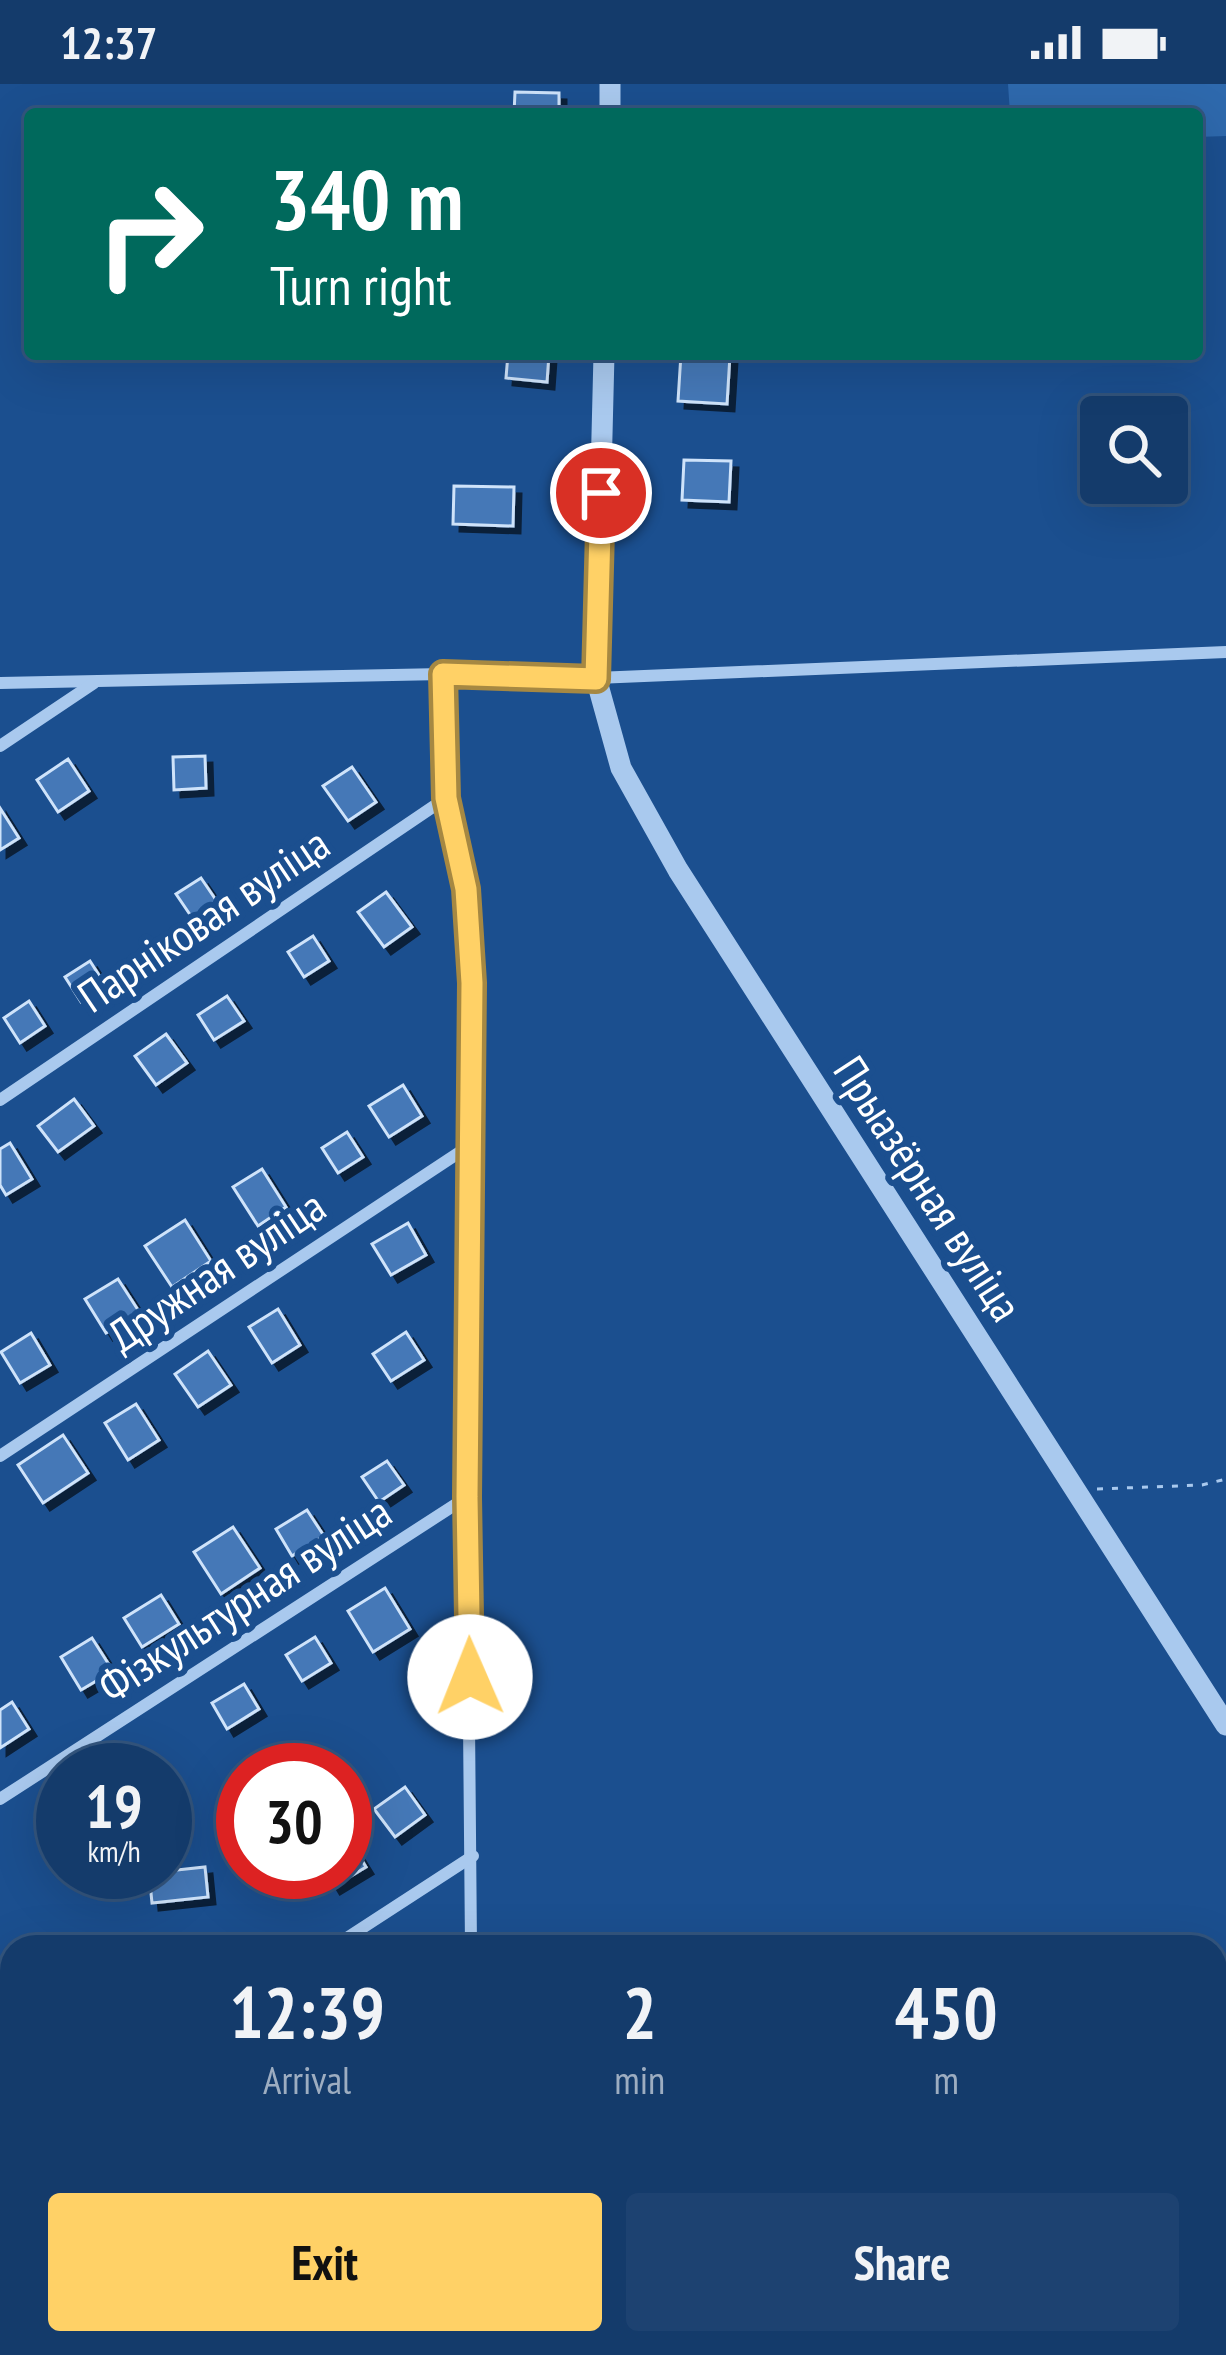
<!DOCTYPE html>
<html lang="en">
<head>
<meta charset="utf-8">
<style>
	body { margin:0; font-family:"PT Sans Narrow",sans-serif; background:#1d4271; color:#f1f3f6; height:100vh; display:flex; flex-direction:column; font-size:45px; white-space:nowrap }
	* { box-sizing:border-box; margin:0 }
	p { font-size:39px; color:#9dadc1 }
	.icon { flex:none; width:66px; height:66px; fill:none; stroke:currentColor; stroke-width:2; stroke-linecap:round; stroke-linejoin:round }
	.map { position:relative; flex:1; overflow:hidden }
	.drawer { position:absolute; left:0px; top:1851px; width:1227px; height:420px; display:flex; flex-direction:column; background:#143b6b; border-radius:36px 36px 0 0; box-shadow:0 12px 48px #0002,0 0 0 3px #33557e }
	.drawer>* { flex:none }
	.top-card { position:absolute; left:24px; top:24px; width:1179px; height:252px; border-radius:12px; box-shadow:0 12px 48px #0002,0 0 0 3px #33557e; background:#00695c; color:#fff; overflow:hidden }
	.fabs { position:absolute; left:1080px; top:312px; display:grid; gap:24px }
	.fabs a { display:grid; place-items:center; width:108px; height:108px; border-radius:12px; background:#143b6b; box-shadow:0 12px 48px #0002,0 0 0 3px #33557e; font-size:60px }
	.speed { position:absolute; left:36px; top:1659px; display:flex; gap:24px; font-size:60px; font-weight:700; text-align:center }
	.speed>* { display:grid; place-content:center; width:156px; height:156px; border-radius:50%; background:#143b6b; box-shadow:0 12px 48px #0002,0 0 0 3px #33557e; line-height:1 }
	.speed small { font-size:30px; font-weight:400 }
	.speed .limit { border:18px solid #d22; background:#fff; color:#111 }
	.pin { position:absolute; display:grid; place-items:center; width:102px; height:102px; color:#fff; margin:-51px; border:6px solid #fff; border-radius:50%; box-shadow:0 3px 12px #0007 }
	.me { position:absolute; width:132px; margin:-66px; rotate:359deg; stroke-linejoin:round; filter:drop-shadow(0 0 9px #0008) }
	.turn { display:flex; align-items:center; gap:42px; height:252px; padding:0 48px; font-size:54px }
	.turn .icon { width:156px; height:156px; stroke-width:2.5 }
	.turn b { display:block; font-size:84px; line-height:102px }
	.eta { display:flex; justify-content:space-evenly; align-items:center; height:204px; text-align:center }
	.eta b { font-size:72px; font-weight:800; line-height:84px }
	.cta { display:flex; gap:24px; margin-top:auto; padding:24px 48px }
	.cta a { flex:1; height:138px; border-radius:12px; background:#ffd166; color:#111; font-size:48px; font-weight:800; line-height:138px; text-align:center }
	.cta a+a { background:#1d4271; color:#f1f3f6 }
	.status { display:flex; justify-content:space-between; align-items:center; height:84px; padding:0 60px; background:#143b6b; direction:ltr }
	.status svg { height:33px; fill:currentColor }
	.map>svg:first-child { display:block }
	.green { fill:#2e69ad }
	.building { fill:#4478b7; stroke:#cfe3fa; stroke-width:3; filter:url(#shadow) }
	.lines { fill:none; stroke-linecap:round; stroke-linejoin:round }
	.path { stroke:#a9c9ee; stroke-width:3; stroke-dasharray:6 9; stroke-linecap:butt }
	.minor { stroke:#a9c9ee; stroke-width:12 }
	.tertiary { stroke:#a9c9ee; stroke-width:21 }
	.route-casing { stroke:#a68842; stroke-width:30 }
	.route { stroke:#ffd166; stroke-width:21 }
	.labels { text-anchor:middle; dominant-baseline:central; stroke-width:12; stroke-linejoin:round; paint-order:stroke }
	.street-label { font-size:45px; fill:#fff; stroke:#1b4f8f }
</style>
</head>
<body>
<div class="status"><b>12:37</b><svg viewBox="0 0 49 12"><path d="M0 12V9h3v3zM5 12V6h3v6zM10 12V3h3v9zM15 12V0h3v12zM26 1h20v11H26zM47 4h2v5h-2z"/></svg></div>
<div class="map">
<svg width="1226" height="2271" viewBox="0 0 1226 2271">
	<defs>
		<filter id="shadow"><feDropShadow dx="7" dy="7" stdDeviation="0" flood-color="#0009"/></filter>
	</defs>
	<rect width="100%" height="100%" fill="#1b4f8f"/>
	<path class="green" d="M1008 0H1226V52L1197 53V30H1010Z"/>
	<g class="building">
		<path d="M515 8 559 9V30H514Z"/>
		<path d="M508 270H549L547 298 506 294Z"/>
		<path d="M681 270 730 271 727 320 678 317Z"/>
		<path d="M684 376 731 377 729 418 682 416Z"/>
		<path d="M454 402 514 403 513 442 453 440Z"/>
		<path d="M205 672 206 704 174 706 173 673Z"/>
		<path d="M68 675 89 707 58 728 37 696Z"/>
		<path d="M352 683 376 718 348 737 323 702Z"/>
		<path d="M0 724 19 754 0 766Z"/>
		<path d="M201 794 218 819 193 835 176 810Z"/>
		<path d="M386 808 412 843 384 863 358 828Z"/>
		<path d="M313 852 329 877 304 893 288 868Z"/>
		<path d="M90 877 106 902 81 918 65 893Z"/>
		<path d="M227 912 244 937 214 956 198 931Z"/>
		<path d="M29 917 45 942 20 959 4 934Z"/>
		<path d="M166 950 187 979 156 1001 135 972Z"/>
		<path d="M403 1001 422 1032 389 1053 369 1022Z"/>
		<path d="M74 1015 94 1042 58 1068 38 1042Z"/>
		<path d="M347 1048 363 1073 338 1089 322 1064Z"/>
		<path d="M10 1059 32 1095 6 1111 0 1101V1065Z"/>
		<path d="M262 1085 286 1123 258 1142 233 1103Z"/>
		<path d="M185 1136 211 1177 172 1203 145 1162Z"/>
		<path d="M408 1139 426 1171 391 1191 372 1160Z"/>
		<path d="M118 1195 140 1229 106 1249 85 1215Z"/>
		<path d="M278 1225 300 1261 272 1279 249 1243Z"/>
		<path d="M406 1248 424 1276 391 1297 373 1270Z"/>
		<path d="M31 1249 50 1281 20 1299 1 1268Z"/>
		<path d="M208 1267 231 1301 198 1323 175 1290Z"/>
		<path d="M136 1320 159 1356 128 1376 105 1339Z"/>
		<path d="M63 1351 88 1389 43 1419 18 1381Z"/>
		<path d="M387 1377 404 1401 379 1418 362 1393Z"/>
		<path d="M307 1426 324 1452 292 1472 276 1445Z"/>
		<path d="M233 1443 260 1484 221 1510 194 1468Z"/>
		<path d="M385 1504 410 1545 373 1568 348 1527Z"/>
		<path d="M161 1511 179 1540 142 1563 124 1534Z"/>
		<path d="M315 1553 331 1579 302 1597 286 1571Z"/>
		<path d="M92 1554 113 1587 81 1606 61 1573Z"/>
		<path d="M244 1600 259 1625 227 1645 212 1619Z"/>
		<path d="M12 1618 29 1645 0 1664V1626Z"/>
		<path d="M405 1703 425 1731 395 1753 374 1725Z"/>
		<path d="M345 1749 366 1783 333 1803 324 1788H345Z"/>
		<path d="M205 1783 208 1813 152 1819 149 1789Z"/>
		<path d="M12 1877V1913L10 1914 0 1897V1884Z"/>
		<path d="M0 2106H12V2152L0 2151Z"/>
		<path d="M1 2218H12V2248H0Z"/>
	</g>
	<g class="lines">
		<path class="path" d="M1097 1405 1202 1401 1226 1395"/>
		<g class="minor">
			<path d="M443 590 446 714 467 805 472 900 467 1413 471 1863"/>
			<path d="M0 599 443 590 596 594 1226 568"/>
			<path d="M0 662 94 599"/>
			<path d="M0 1016 446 714"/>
			<path d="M0 1372 472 1060"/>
			<path d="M0 1715 467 1413"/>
			<path d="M333 1863 473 1772"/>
			<path d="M0 1982 12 2000"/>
			<path d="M0 2049H12"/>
			<path d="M187 2259 195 2271"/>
			<path d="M474 2259V2271"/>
			<path d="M240 2271 258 2259"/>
		</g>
		<g class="tertiary">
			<path d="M610 30V0"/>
			<path d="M604 270 596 594 621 684 678 786 1226 1641"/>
		</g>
	</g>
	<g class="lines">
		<defs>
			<path id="route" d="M470 1593 467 1413 472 899 466 805 446 714 443 590 596 595 601 409"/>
		</defs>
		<use href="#route" class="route-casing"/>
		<use href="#route" class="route"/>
	</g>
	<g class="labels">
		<g class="street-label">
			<text transform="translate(203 835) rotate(-34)">Парніковая вуліца</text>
			<text transform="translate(929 1104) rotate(57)">Прыазёрная вуліца</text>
			<text transform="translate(216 1186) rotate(-34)">Дружная вуліца</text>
			<text transform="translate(244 1514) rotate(-33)">Фізкультурная вуліца</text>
		</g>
	</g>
</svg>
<div class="fabs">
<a><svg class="icon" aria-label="search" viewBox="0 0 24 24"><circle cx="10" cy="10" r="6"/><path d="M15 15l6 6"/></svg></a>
</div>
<div class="speed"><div>19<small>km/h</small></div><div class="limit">30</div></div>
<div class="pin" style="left:601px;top:409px;background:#d93025"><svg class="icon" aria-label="arrive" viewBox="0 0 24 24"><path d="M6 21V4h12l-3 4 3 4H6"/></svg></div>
<svg class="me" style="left:470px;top:1593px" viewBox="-20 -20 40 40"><circle r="19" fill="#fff"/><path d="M0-13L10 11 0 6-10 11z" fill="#ffd166"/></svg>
<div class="top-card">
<div class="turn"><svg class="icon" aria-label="right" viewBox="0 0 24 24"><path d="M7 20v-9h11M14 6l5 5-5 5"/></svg><div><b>340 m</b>Turn right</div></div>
</div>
<section class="drawer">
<div class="eta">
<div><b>12:39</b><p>Arrival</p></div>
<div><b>2</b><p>min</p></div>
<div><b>450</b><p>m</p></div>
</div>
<div class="cta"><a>Exit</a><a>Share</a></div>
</section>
</div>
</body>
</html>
